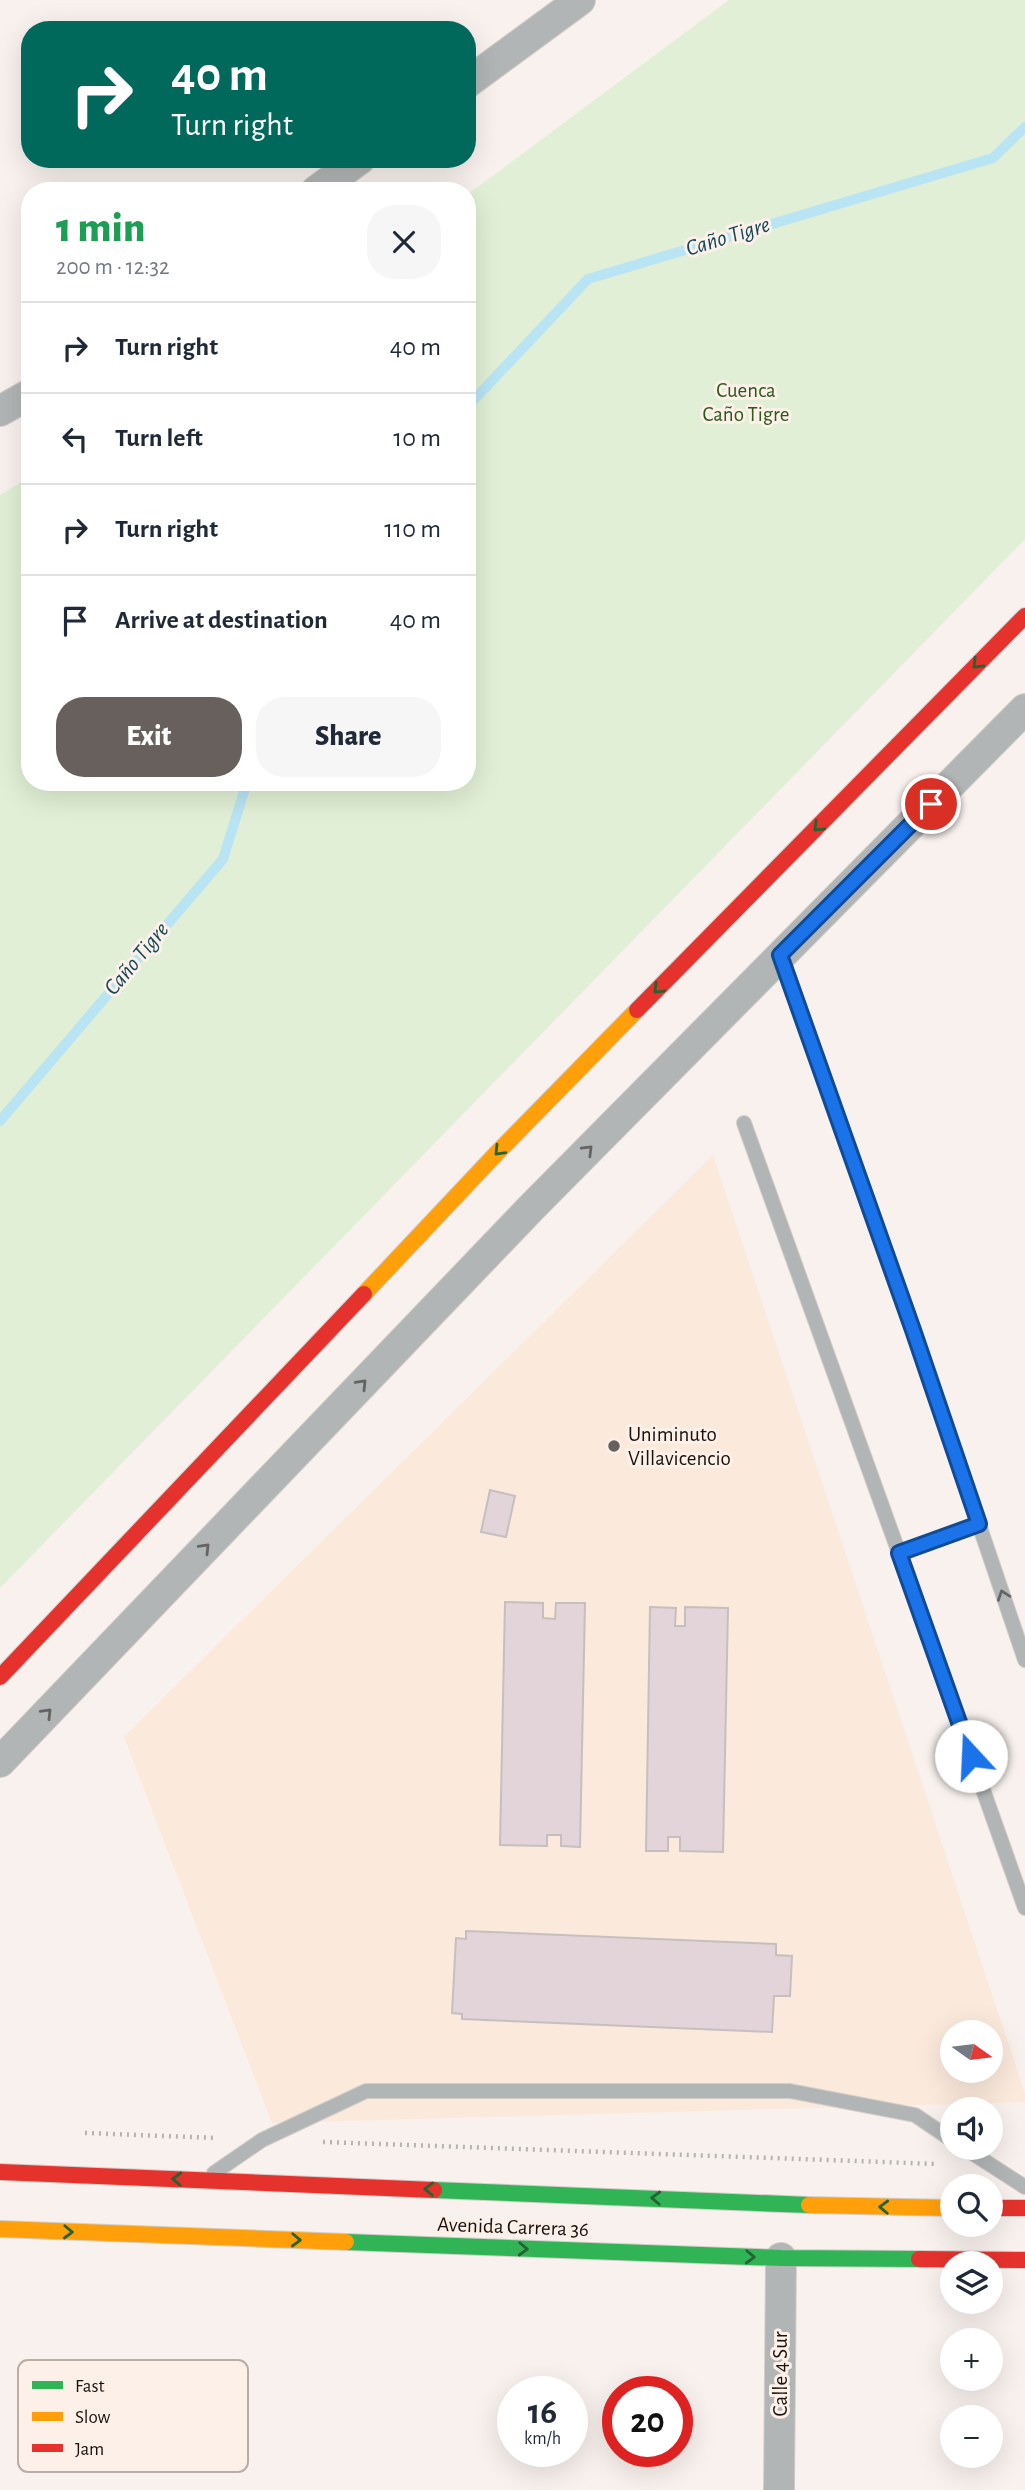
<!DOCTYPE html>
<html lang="en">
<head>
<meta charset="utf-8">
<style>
	body { margin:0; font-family:"Alegreya Sans",sans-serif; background:#f6f6f7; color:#1f2937; height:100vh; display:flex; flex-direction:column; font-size:26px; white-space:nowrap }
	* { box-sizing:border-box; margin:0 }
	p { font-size:23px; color:#747a83 }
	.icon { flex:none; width:38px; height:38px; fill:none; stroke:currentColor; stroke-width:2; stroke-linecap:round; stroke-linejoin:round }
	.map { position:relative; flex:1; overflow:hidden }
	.panel { position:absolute; left:21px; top:182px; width:455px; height:609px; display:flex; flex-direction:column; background:#fff; border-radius:28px; box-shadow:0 7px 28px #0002 }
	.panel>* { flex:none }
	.guide { position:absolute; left:21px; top:21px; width:455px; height:147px; border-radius:28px; box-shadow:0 7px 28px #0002; background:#00695c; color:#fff; overflow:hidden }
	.needle { width:46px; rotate:104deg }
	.buttons { position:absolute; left:940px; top:2020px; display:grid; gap:14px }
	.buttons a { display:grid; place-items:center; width:63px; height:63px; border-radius:50%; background:#fff; box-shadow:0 7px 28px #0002; font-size:35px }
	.speed { position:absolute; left:497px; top:2376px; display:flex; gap:14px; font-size:35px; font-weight:700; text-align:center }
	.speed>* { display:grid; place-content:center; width:91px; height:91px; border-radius:50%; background:#fff; box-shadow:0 7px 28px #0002; line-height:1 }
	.speed small { font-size:18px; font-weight:400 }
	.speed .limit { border:10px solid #d22; background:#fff; color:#111 }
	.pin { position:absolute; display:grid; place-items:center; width:60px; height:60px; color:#fff; margin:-30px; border:4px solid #fff; border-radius:50%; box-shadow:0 2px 7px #0007 }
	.me { position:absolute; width:77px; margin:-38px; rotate:340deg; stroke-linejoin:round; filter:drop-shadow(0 0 5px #0008) }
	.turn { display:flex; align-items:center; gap:24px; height:147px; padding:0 35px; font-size:32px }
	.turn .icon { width:91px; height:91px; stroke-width:2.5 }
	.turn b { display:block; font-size:49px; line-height:60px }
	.round { display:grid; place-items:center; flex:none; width:74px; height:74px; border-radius:28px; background:#f6f6f7 }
	.summary { display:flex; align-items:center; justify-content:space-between; height:119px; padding:0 35px }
	h1 { font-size:42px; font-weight:800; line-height:52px; color:#1e9e55 }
	.primary-button { display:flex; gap:14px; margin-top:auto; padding:14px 35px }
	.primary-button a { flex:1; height:80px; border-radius:28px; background:#68605c; color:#fff; font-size:28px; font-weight:800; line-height:80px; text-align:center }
	.primary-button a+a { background:#f6f6f7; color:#1f2937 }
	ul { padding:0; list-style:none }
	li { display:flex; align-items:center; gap:21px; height:91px; padding:0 35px; border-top:2px solid #e0e1e3 }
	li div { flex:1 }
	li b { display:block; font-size:26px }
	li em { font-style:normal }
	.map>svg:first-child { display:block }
	.built { fill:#fbe9dc; fill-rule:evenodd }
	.green { fill:#e0efd5 }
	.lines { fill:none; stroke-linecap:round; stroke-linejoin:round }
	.stream { stroke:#b9e4f4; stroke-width:10 }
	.building { fill:#e2d4d8; stroke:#c6bfbf; stroke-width:2 }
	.lane-casing { stroke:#d4ceca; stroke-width:16 }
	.street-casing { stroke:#d4ceca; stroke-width:32 }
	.fast-casing { stroke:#d4ceca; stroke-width:18 }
	.slow-casing { stroke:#d4ceca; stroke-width:18 }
	.jam-casing { stroke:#d4ceca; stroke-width:18 }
	.path { stroke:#b4b4b2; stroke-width:4.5; stroke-dasharray:2 5; stroke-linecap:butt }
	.lane { stroke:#b2b5b5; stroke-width:14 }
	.street { stroke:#b2b5b5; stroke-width:30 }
	.fast { stroke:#30b455; stroke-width:16 }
	.slow { stroke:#ff9f0a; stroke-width:16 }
	.jam { stroke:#e5322d; stroke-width:16 }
	.oneway { stroke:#256332 }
	.oneway2 { stroke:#666462 }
	.route-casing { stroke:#114b97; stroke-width:18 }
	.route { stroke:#1a73e8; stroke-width:12 }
	.poi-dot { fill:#68605c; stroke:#fdf0e8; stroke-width:2.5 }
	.labels { text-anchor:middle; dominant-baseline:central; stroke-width:6; stroke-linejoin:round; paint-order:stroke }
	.park-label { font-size:21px; fill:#2c581c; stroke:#fdf0e8 }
	.poi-label { font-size:21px; fill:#1a120e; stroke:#fdf0e8; text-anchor:start }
	.street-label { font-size:21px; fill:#1a120e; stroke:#fdf0e8 }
	.water-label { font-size:23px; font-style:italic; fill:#124859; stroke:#fdf0e8 }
	.key { fill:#fdf0e8; stroke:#b9ada7; stroke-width:2 }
	.key-label { font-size:19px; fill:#1a120e }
</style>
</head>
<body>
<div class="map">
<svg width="1025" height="2490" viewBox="0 0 1025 2490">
	<rect width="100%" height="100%" fill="#f8f1ed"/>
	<path class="built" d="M713 1155 1025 2093V2102L272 2123 124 1737ZM952 2032H990V2070H952Z"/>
	<path class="green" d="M729 0H1025V539L0 1588V495L30 477V782H467V195Z"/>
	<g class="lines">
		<g class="stream">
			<path d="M467 407 588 279 993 158 1025 127"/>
			<path d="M0 1121 223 859 247 782"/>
		</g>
	</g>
	<g class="building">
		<path d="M490 1490 515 1496 506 1537 481 1532Z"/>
		<path d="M505 1602 543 1603V1618L555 1619 556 1603H585L580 1847 561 1846V1835H547V1846L500 1845Z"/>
		<path d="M650 1607 676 1608 675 1626H685V1607L728 1608 723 1852 680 1851V1837H668V1851H646Z"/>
		<path d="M466 1931 776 1944V1955L792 1956 790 1996H774L772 2032 462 2019V2014L452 2013 456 1938 466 1939Z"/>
	</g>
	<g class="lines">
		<defs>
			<g id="lane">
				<path d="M780 955 913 1330 1025 1660"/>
				<path d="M744 1123 899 1553"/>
				<path d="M979 1524 899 1553 1025 1908"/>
				<path d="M963 2147 1025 2187"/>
				<path d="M214 2173 262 2140 366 2091H790L915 2115 952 2140"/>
			</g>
			<g id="street">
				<path d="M467 83 580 0"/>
				<path d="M316 191 360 159"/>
				<path d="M0 411 30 394"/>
				<path d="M0 1762 532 1207 1025 709"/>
				<path d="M779 2490 781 2258"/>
			</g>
			<g id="fast">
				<path d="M434 2190 809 2205"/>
				<path d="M346 2242 781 2258 919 2259"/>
			</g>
			<g id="slow">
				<path d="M364 1294 495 1155 637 1010"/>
				<path d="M809 2205 952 2208"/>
				<path d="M0 2229 346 2242"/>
			</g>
			<g id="jam">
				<path d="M637 1010 1025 616"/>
				<path d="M0 1677 364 1294"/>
				<path d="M0 2172 434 2190"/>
				<path d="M990 2208H1025"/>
				<path d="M919 2259 1025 2260"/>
			</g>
		</defs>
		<use href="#lane" class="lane-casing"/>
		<use href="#street" class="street-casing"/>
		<use href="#fast" class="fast-casing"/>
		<use href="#slow" class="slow-casing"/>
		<use href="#jam" class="jam-casing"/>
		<g class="path">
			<path d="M85 2133 216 2138"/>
			<path d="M323 2142 937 2164"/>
		</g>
		<use href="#lane" class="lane"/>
		<use href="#street" class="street"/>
		<use href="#fast" class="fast"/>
		<use href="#slow" class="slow"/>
		<use href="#jam" class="jam"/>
	</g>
	<defs><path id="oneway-chevron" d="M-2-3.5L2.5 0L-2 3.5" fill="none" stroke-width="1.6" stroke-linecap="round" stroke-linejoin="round" transform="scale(1.75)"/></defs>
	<g class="oneway">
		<use href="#oneway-chevron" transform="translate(977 664) rotate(135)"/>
		<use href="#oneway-chevron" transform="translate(818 827) rotate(135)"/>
		<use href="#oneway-chevron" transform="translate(658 989) rotate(135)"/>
		<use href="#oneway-chevron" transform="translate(499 1151) rotate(134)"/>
		<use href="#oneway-chevron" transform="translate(177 2179) rotate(-178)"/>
		<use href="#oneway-chevron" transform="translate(429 2189) rotate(-178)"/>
		<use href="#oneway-chevron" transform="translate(656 2198) rotate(-178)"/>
		<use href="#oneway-chevron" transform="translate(884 2207) rotate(-178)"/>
		<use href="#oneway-chevron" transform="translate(68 2232) rotate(2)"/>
		<use href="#oneway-chevron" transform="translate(296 2240) rotate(2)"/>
		<use href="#oneway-chevron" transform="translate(523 2249) rotate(2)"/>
		<use href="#oneway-chevron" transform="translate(750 2257) rotate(2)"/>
	</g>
	<g class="oneway2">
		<use href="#oneway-chevron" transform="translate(588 1150) rotate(-45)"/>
		<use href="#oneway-chevron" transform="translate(362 1384) rotate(-46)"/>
		<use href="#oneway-chevron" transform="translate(205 1548) rotate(-46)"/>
		<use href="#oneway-chevron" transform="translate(1003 1595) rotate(-109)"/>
		<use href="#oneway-chevron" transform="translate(47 1713) rotate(-46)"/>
	</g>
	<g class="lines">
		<defs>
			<path id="route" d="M931 804 780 955 913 1330 979 1524 899 1553 971 1756"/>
		</defs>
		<use href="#route" class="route-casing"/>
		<use href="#route" class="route"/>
	</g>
	<circle class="poi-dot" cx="614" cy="1446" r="7"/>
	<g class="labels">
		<g class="park-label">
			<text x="746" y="390">Cuenca<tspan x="746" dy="24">Caño Tigre</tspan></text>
		</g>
		<g class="poi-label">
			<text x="628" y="1434">Uniminuto<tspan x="628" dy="24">Villavicencio</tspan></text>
		</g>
		<g class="street-label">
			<text transform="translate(513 2227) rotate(2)">Avenida Carrera 36</text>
			<text transform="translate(780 2374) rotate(-90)">Calle 4 Sur</text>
		</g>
		<g class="water-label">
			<text transform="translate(728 237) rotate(-17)">Caño Tigre</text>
			<text transform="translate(137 959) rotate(-50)">Caño Tigre</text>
		</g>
	</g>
	<rect x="18" y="2360" width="230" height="112" rx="10" class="key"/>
	<rect x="32" y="2381" width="31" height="8" fill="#30b455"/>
	<rect x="32" y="2412" width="31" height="9" fill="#ff9f0a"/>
	<rect x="32" y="2444" width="31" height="8" fill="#e5322d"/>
	<g class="key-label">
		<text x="75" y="2392">Fast</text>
		<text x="75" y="2423">Slow</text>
		<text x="75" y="2455">Jam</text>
	</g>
</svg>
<div class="buttons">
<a><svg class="needle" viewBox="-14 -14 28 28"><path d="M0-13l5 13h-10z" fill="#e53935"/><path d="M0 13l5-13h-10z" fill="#747a83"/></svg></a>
<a><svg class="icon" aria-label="sound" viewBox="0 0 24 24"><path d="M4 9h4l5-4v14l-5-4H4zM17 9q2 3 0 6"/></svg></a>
<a><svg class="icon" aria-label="search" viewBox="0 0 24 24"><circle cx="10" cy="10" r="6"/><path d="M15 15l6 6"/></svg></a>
<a><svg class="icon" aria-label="layers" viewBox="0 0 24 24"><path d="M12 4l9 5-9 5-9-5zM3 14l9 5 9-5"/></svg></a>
<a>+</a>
<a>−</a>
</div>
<div class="speed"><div>16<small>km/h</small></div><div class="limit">20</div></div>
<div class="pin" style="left:931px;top:804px;background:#d93025"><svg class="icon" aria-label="arrive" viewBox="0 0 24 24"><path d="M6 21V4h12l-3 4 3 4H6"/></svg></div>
<svg class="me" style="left:971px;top:1756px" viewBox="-20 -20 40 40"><circle r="19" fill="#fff"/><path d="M0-13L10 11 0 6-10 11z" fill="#1a73e8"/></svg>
<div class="guide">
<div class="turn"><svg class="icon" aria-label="right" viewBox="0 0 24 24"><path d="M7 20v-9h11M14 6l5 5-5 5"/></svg><div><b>40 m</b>Turn right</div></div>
</div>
<section class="panel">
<div class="summary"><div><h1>1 min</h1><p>200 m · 12:32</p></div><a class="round"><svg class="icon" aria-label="close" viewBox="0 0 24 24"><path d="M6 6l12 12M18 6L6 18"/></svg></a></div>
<ul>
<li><svg class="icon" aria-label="right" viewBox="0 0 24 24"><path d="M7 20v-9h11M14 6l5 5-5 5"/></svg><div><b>Turn right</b></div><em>40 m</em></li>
<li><svg class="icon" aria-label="left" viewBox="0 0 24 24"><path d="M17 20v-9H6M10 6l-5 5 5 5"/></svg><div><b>Turn left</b></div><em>10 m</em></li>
<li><svg class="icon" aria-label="right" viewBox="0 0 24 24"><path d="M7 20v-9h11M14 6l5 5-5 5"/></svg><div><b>Turn right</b></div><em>110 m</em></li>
<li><svg class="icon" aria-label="arrive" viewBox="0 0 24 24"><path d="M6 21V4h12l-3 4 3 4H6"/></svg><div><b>Arrive at destination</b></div><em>40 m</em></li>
</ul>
<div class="primary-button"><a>Exit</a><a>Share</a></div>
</section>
</div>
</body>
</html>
